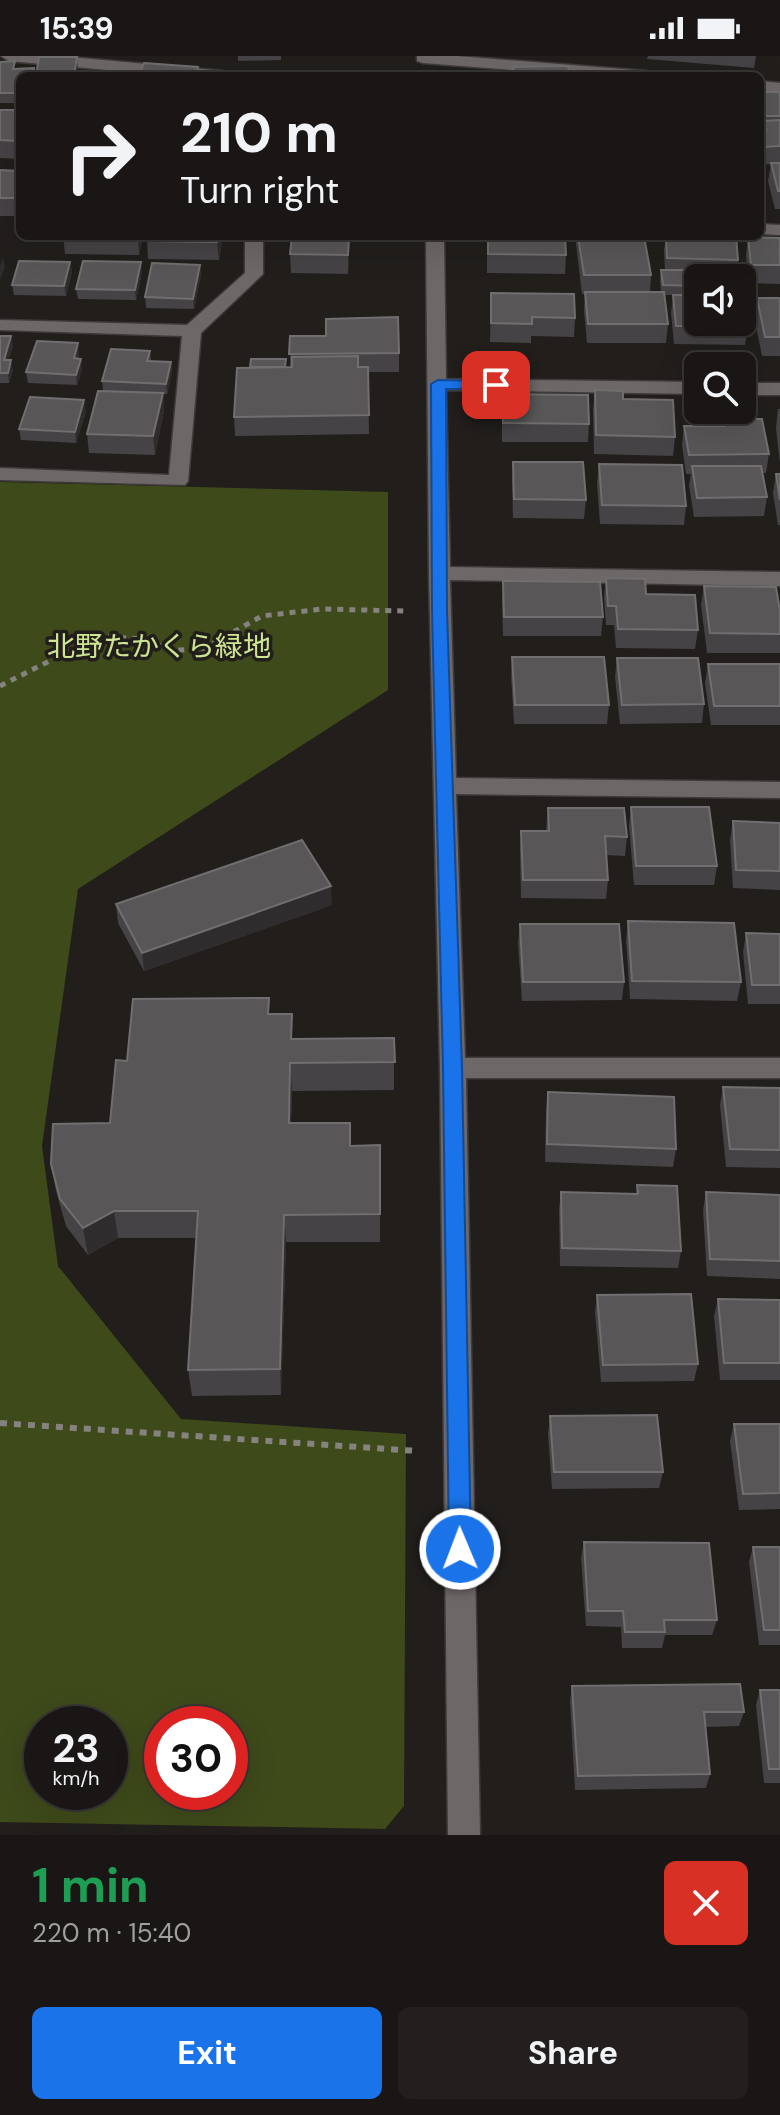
<!DOCTYPE html>
<html lang="en">
<head>
<meta charset="utf-8">
<style>
	body { margin:0; font-family:"DM Sans","Noto Sans JP",sans-serif; background:#221f1e; color:#f1f3f6; height:100vh; display:flex; flex-direction:column; font-size:30px; white-space:nowrap }
	* { box-sizing:border-box; margin:0 }
	p { font-size:26px; color:#9f9fa0 }
	.icon { flex:none; width:44px; height:44px; fill:none; stroke:currentColor; stroke-width:2; stroke-linecap:round; stroke-linejoin:round }
	.map { position:relative; height:1779px; overflow:hidden }
	.details { display:flex; flex-direction:column; background:#191615; flex:1 }
	.details>* { flex:none }
	.hud { position:absolute; left:16px; top:16px; width:748px; height:168px; border-radius:12px; box-shadow:0 8px 32px #0002,0 0 0 2px #373534; background:#191615; color:#f1f3f6; overflow:hidden }
	.buttons { position:absolute; left:684px; top:208px; display:grid; gap:16px }
	.buttons a { display:grid; place-items:center; width:72px; height:72px; border-radius:12px; background:#191615; box-shadow:0 8px 32px #0002,0 0 0 2px #373534; font-size:40px }
	.speed { position:absolute; left:24px; top:1650px; display:flex; gap:16px; font-size:40px; font-weight:700; text-align:center }
	.speed>* { display:grid; place-content:center; width:104px; height:104px; border-radius:50%; background:#191615; box-shadow:0 8px 32px #0002,0 0 0 2px #373534; line-height:1 }
	.speed small { font-size:20px; font-weight:400 }
	.speed .limit { border:12px solid #d22; background:#fff; color:#111 }
	.pin { position:absolute; display:grid; place-items:center; width:68px; height:68px; color:#fff; margin:-34px; border-radius:16px; box-shadow:0 4px 12px #0006 }
	.me { position:absolute; width:88px; margin:-44px; rotate:359deg; stroke-linejoin:round; filter:drop-shadow(0 0 6px #0008) }
	.turn { display:flex; align-items:center; gap:28px; height:168px; padding:0 32px; font-size:36px }
	.turn .icon { width:104px; height:104px; stroke-width:2.5 }
	.turn b { display:block; font-size:56px; line-height:68px }
	.round { display:grid; place-items:center; flex:none; width:84px; height:84px; border-radius:12px; background:#221f1e }
	.overview { display:flex; align-items:center; justify-content:space-between; height:136px; padding:0 32px }
	h1 { font-size:48px; font-weight:700; line-height:60px; color:#1e9e55 }
	.primary-button { display:flex; gap:16px; margin-top:auto; padding:16px 32px }
	.primary-button a { flex:1; height:92px; border-radius:12px; background:#1a73e8; color:#fff; font-size:32px; font-weight:700; line-height:92px; text-align:center }
	.primary-button a+a { background:#221f1e; color:#f1f3f6 }
	.status { display:flex; justify-content:space-between; align-items:center; height:56px; padding:0 40px; background:#191615; direction:ltr }
	.status svg { height:22px; fill:currentColor }
	.map>svg:first-child { display:block }
	.green { fill:#3e4a1a; fill-rule:evenodd }
	.lines { fill:none; stroke-linecap:round; stroke-linejoin:round }
	.minor-casing { stroke:#3e3b3a; stroke-width:3 }
	.path-far1 { stroke:#858280; stroke-width:5; stroke-dasharray:6 6; stroke-linecap:butt }
	.path { stroke:#858280; stroke-width:6; stroke-dasharray:7 7; stroke-linecap:butt }
	.minor { fill:#6d6867; fill-rule:evenodd }
	.wall { fill:#454345 }
	.shaded-wall { fill:#2f2c2d }
	.building { fill:#585657; stroke:#706e6f; stroke-width:2 }
	.route { fill:#1a73e8; stroke:#114b97; stroke-width:2 }
	.labels { text-anchor:middle; dominant-baseline:central; stroke-width:7; stroke-linejoin:round; paint-order:stroke }
	.park-label { font-size:28px; fill:#cee591; stroke:#211e1c }
</style>
</head>
<body>
<div class="status"><b>15:39</b><svg viewBox="0 0 49 12"><path d="M0 12V9h3v3zM5 12V6h3v6zM10 12V3h3v9zM15 12V0h3v12zM26 1h20v11H26zM47 4h2v5h-2z"/></svg></div>
<div class="map">
<svg width="780" height="1779" viewBox="0 0 780 1779">
	<rect width="100%" height="100%" fill="#211e1c"/>
	<path class="green" d="M0 426 388 436V634L78 833 42 1090 58 1210 181 1363 406 1378 404 1750 385 1773 0 1766ZM42 1668H110V1736H42ZM162 1668H230V1736H162Z"/>
	<g class="lines">
		<defs>
			<g id="minor">
				<path d="M1 0H59L224 15 232 20H173L9 5Z"/>
				<path d="M417 0H457L648 15 656 20H589L423 7 417 5Z"/>
				<path d="M760 25 780 27V37L760 35Z"/>
				<path d="M760 168 780 169V179L760 178Z"/>
				<path d="M245 180H263V218L201 277 188 425 185 429 0 424V412L169 419 182 280 0 274V264L187 269 245 217Z"/>
				<path d="M426 180H444L446 323 698 326V338L446 334 450 511 780 516V530L450 524 456 722 780 726V742L456 738 465 1002H780V1022H466L480 1779H448L440 1012 429 517Z"/>
				<rect x="742" y="327" width="38" height="12"/>
			</g>
		</defs>
		<use href="#minor" class="minor-casing"/>
		<path class="path-far1" d="M0 630 99 580 140 583 175 594 203 593 262 560 322 553 404 555"/>
		<path class="path" d="M0 1367 418 1395"/>
		<use href="#minor" class="minor"/>
	</g>
	<g class="wall">
		<path d="M238 0H281V4L238 5Z"/>
		<path d="M648 0H756L754 12 647 3Z"/>
		<path d="M0 6 16 13 34 12 35 20H20V47H0Z"/>
		<path d="M760 36H780V153H775L768 125 771 108 760 109V91L763 69H760Z"/>
		<path d="M0 54H20V103L0 102Z"/>
		<path d="M0 114 20 115V160H0Z"/>
		<path d="M63 180H143L139 199 65 198Z"/>
		<path d="M223 180 219 204 148 203 147 185Z"/>
		<path d="M292 180H350L348 218 291 217 290 198Z"/>
		<path d="M487 180 566 199 565 218 487 217Z"/>
		<path d="M576 180H644L651 219 650 236H661L660 224 661 214H665L664 194 666 180 738 204 736 222 696 221 698 230 696 239 748 270 745 289 674 288 671 257 673 239H664L668 268 666 287H587L584 254 585 238H582L576 188Z"/>
		<path d="M748 181 780 182V228L749 227 746 200Z"/>
		<path d="M70 206 72 216 66 240 14 239 12 229Z"/>
		<path d="M200 209 201 219 194 253 146 252 145 241Z"/>
		<path d="M142 216 136 244 78 243 76 233Z"/>
		<path d="M491 237 575 262 574 281 531 280V287L490 286Z"/>
		<path d="M757 242H780V300H762L754 260Z"/>
		<path d="M0 280H11L13 290 8 304 13 314 9 327H0Z"/>
		<path d="M290 280 399 297V316H368L369 378 235 380 234 361 250 311 286 303V311H290Z"/>
		<path d="M150 295 151 305 171 306 172 316 167 338H163L164 355 155 399 89 397 87 378 103 335 102 325Z"/>
		<path d="M79 297 78 303 82 313 77 329 28 327 26 316Z"/>
		<path d="M595 334 623 343 675 381 673 400 594 398 593 353Z"/>
		<path d="M502 338 589 368 588 386H502Z"/>
		<path d="M778 353H780V408L776 372Z"/>
		<path d="M86 355 76 387 21 384 19 373Z"/>
		<path d="M724 363 769 398 766 417H763L767 441 764 460 694 461 689 429 691 418H686L682 389 684 370H723Z"/>
		<path d="M513 406 586 444 584 463 513 462 512 425Z"/>
		<path d="M599 408 686 450 684 469 600 468 597 427Z"/>
		<path d="M776 418H780V469H778L773 437Z"/>
		<path d="M606 522 646 538 698 574 695 593 616 592 614 569H606L604 541Z"/>
		<path d="M503 525 603 561 601 580H503L502 544Z"/>
		<path d="M704 530 780 555V597H707L701 549Z"/>
		<path d="M512 601 609 649 607 668H514L511 620Z"/>
		<path d="M617 602 704 648 702 667 620 668 615 621Z"/>
		<path d="M708 608H780V669H711L705 627Z"/>
		<path d="M631 751 717 810 714 829H634L629 770Z"/>
		<path d="M548 752 627 781 625 800 606 799 608 824 606 843 521 842 520 794 521 775H546Z"/>
		<path d="M733 765 780 767V834L733 832 730 784Z"/>
		<path d="M116 848 332 849 144 915 118 867Z"/>
		<path d="M628 865 741 926 737 945 630 943 626 884Z"/>
		<path d="M520 868 624 926 622 944 522 945 518 887Z"/>
		<path d="M746 877 780 878V948H748L743 896Z"/>
		<path d="M270 958 293 983 394 982V1034L292 1035 291 1067 351 1089H380V1186H286L281 1339 192 1340 188 1314 196 1182H118L88 1199 66 1170 56 1135 51 1108 110 1067 127 1005Z"/>
		<path d="M723 1031 780 1032V1112L726 1111 720 1049Z"/>
		<path d="M548 1036 676 1093 673 1111 545 1106 546 1055Z"/>
		<path d="M637 1129 681 1195 678 1212 560 1210 559 1154 561 1136 636 1138Z"/>
		<path d="M706 1136 780 1139V1223L707 1220 703 1154Z"/>
		<path d="M597 1239 698 1308 694 1325 601 1326 595 1256Z"/>
		<path d="M718 1243 780 1244V1324H720L714 1260Z"/>
		<path d="M550 1360 663 1416 659 1432 552 1433 548 1377Z"/>
		<path d="M734 1368H780V1453L739 1454 730 1385Z"/>
		<path d="M584 1486 717 1564 712 1579H665L662 1592H622L621 1571 586 1570 581 1502Z"/>
		<path d="M753 1491H780V1589H759L749 1506Z"/>
		<path d="M572 1630 744 1656 739 1670 705 1671 710 1718 706 1732 575 1734 570 1645Z"/>
		<path d="M760 1634H780V1727H764L756 1649Z"/>
	</g>
	<g class="shaded-wall">
		<path d="M77 1 78 20H74Z"/>
		<path d="M138 180H143L139 199 138 181Z"/>
		<path d="M218 180H223L219 204 217 186Z"/>
		<path d="M349 180H350L348 218V199Z"/>
		<path d="M3 201 5 211 0 224V210Z"/>
		<path d="M70 206 72 216 66 240 64 230Z"/>
		<path d="M141 206 142 216 136 244 135 234Z"/>
		<path d="M200 209 201 219 194 253 193 243Z"/>
		<path d="M11 280 13 290 5 314 4 304Z"/>
		<path d="M78 287 79 297 75 313 74 302Z"/>
		<path d="M81 303 82 313 77 329 76 319Z"/>
		<path d="M11 304 13 314 9 327 8 317Z"/>
		<path d="M171 306 172 316 167 338 166 328Z"/>
		<path d="M163 337 164 355 155 399 153 380Z"/>
		<path d="M84 344 86 355 76 387 75 376Z"/>
		<path d="M331 830 332 849 144 915 142 897Z"/>
		<path d="M290 1007 292 1035 290 1095 289 1067Z"/>
		<path d="M114 1155 118 1182 88 1199 83 1172Z"/>
		<path d="M284 1159 286 1186 281 1339 280 1313Z"/>
	</g>
	<g class="building">
		<path d="M39 1H77L74 20H36Z"/>
		<path d="M15 5 13 13 34 12 33 20H20V37H0V6Z"/>
		<path d="M144 7 198 11 195 20H139Z"/>
		<path d="M568 10 570 20H515L513 11Z"/>
		<rect x="301" y="15" width="48" height="5"/>
		<rect x="760" y="36" width="20" height="24"/>
		<path d="M0 54H20V85L0 84Z"/>
		<path d="M780 64V90L760 91V74H766L763 65Z"/>
		<path d="M771 107H780V135H778Z"/>
		<path d="M0 114 20 115V142H0Z"/>
		<path d="M148 180H218L217 186 147 185Z"/>
		<path d="M292 180H349L348 199 290 198Z"/>
		<path d="M488 180H565L566 199 488 198Z"/>
		<path d="M578 180H644L651 219H584Z"/>
		<path d="M666 180H736L738 204 667 202Z"/>
		<path d="M748 181 780 182V209H751Z"/>
		<path d="M19 205 70 206 64 230 12 229Z"/>
		<path d="M83 205 141 206 135 234 76 233Z"/>
		<path d="M152 207 200 209 193 243 145 241Z"/>
		<path d="M661 214H695L698 230 663 229Z"/>
		<path d="M585 236H664L668 268H588Z"/>
		<path d="M491 237 574 238 575 262 532 261V268L491 267Z"/>
		<path d="M673 239H698V266H742V239H743L748 270H676Z"/>
		<path d="M757 242H780V281H765Z"/>
		<path d="M398 261 399 297 289 298 290 280H326V263Z"/>
		<path d="M0 280H11L4 304H11L8 317H0Z"/>
		<path d="M37 285 78 287 74 302 81 303 76 319 26 316Z"/>
		<path d="M111 293 150 295 147 305 171 306 166 328 102 325Z"/>
		<path d="M358 300V311H368L369 359 234 361 237 312 292 311V301Z"/>
		<path d="M251 303H286L285 311H250Z"/>
		<path d="M595 334 623 335V343L673 344 675 381 596 379Z"/>
		<path d="M98 335 163 337 153 380 87 378Z"/>
		<path d="M502 338 588 339 589 368 503 367Z"/>
		<path d="M30 341 84 344 75 376 19 373Z"/>
		<path d="M724 363H762L769 398 689 399 684 370H725Z"/>
		<path d="M513 406H583L586 444 514 443Z"/>
		<path d="M599 408 682 409 686 450 602 449Z"/>
		<path d="M692 410H761L767 441 697 442Z"/>
		<path d="M776 418H780V444Z"/>
		<path d="M606 522 645 523 646 538 695 539 698 574 618 573 616 550H608Z"/>
		<path d="M503 525 600 526 603 561H504Z"/>
		<path d="M704 530 776 531 780 555V578L710 577Z"/>
		<path d="M512 601H604L609 649H515Z"/>
		<path d="M617 602H698L704 648 622 649Z"/>
		<path d="M708 608H780V650H714Z"/>
		<path d="M631 751H709L717 810H636Z"/>
		<path d="M548 752H624L627 781 605 780 608 824H523L521 775H549Z"/>
		<path d="M733 765 780 767V815L736 814Z"/>
		<path d="M302 784 331 830 142 897 116 848Z"/>
		<path d="M628 865 734 867 741 926 632 925Z"/>
		<path d="M520 868H619L624 926H523Z"/>
		<path d="M746 877 780 878V929H752Z"/>
		<path d="M269 942 268 958H292L291 983 394 982 395 1006 290 1007 289 1067H350V1090L380 1089V1158L284 1159 280 1313 188 1314 198 1155H114L83 1172 60 1143 51 1108 53 1068 110 1067 116 1004 127 1005 133 943Z"/>
		<path d="M723 1031 780 1032V1094L730 1093Z"/>
		<path d="M548 1036 674 1041 676 1093 547 1088Z"/>
		<path d="M637 1129 677 1130 681 1195 562 1192 561 1136 638 1138Z"/>
		<path d="M706 1136 780 1139V1205L710 1203Z"/>
		<path d="M691 1238 698 1308 603 1309 597 1239Z"/>
		<path d="M718 1243 780 1244V1307H724Z"/>
		<path d="M657 1359 663 1416H554L550 1360Z"/>
		<path d="M734 1368H780V1437L743 1438Z"/>
		<path d="M584 1486 709 1487 717 1564H664L665 1576H625L623 1555H588Z"/>
		<path d="M753 1491H780V1574H764Z"/>
		<path d="M740 1628 744 1656H704L710 1718 578 1720 572 1630Z"/>
		<path d="M760 1634H780V1713H769Z"/>
	</g>
	<path class="route" d="M438 324 496 325 503 329 496 333H446L447 555 462 1012 471 1493 468 1500 460 1503 452 1500 449 1493 443 1012 432 555 431 328Z"/>
	<g class="labels">
		<g class="park-label">
			<text x="159" y="590">北野たかくら緑地</text>
		</g>
	</g>
</svg>
<div class="buttons">
<a><svg class="icon" aria-label="sound" viewBox="0 0 24 24"><path d="M4 9h4l5-4v14l-5-4H4zM17 9q2 3 0 6"/></svg></a>
<a><svg class="icon" aria-label="search" viewBox="0 0 24 24"><circle cx="10" cy="10" r="6"/><path d="M15 15l6 6"/></svg></a>
</div>
<div class="speed"><div>23<small>km/h</small></div><div class="limit">30</div></div>
<div class="pin" style="left:496px;top:329px;background:#d93025"><svg class="icon" aria-label="arrive" viewBox="0 0 24 24"><path d="M6 21V4h12l-3 4 3 4H6"/></svg></div>
<svg class="me" style="left:460px;top:1493px" viewBox="-20 -20 40 40"><circle r="17" fill="#1a73e8" stroke="#fff" stroke-width="3"/><path d="M0-11L8 9 0 5-8 9z" fill="#fff"/></svg>
<div class="hud">
<div class="turn"><svg class="icon" aria-label="right" viewBox="0 0 24 24"><path d="M7 20v-9h11M14 6l5 5-5 5"/></svg><div><b>210 m</b>Turn right</div></div>
</div>
</div>
<section class="details">
<div class="overview"><div><h1>1 min</h1><p>220 m · 15:40</p></div><a class="round" style="background:#d93025;color:#fff"><svg class="icon" aria-label="close" viewBox="0 0 24 24"><path d="M6 6l12 12M18 6L6 18"/></svg></a></div>
<div class="primary-button"><a>Exit</a><a>Share</a></div>
</section>
</body>
</html>
